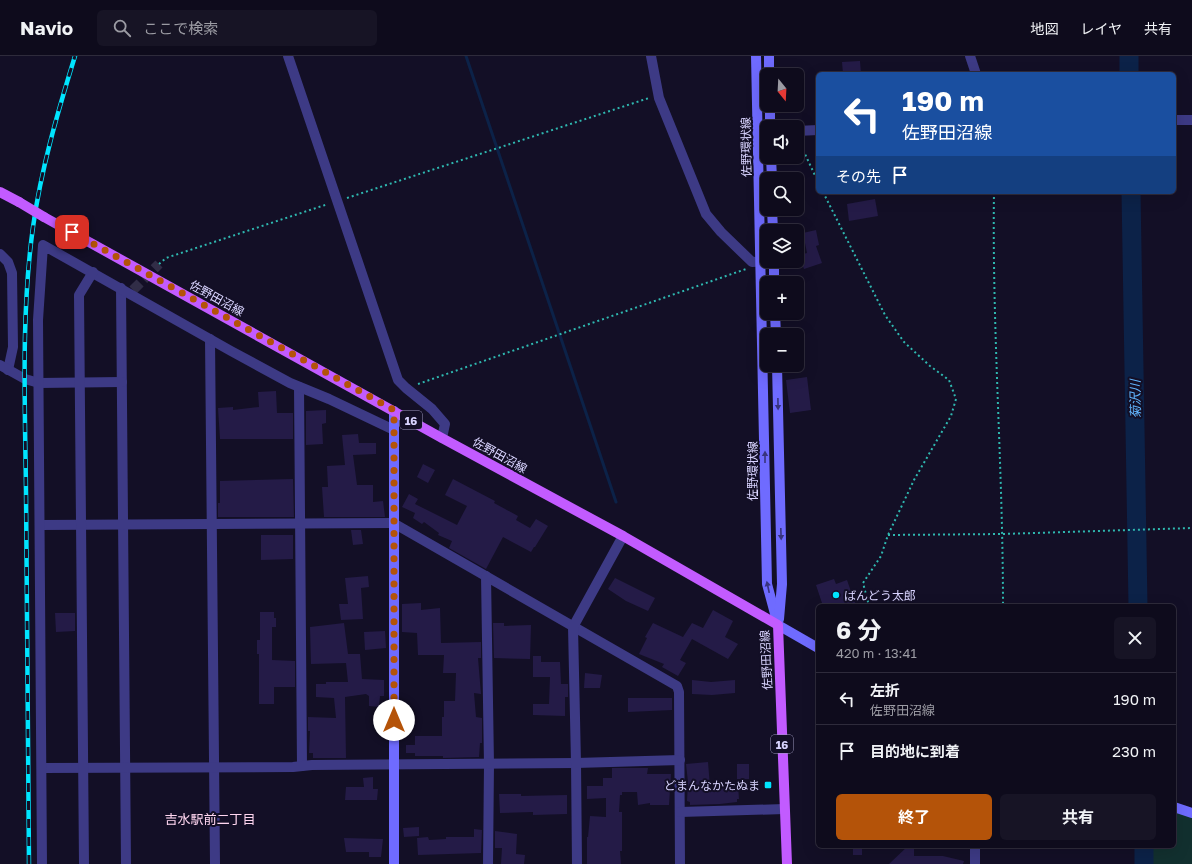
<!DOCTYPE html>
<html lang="ja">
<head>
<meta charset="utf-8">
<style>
	body { margin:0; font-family:"Golos Text","Noto Sans JP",sans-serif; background:#171425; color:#f1f3f6; height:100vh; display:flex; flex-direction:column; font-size:15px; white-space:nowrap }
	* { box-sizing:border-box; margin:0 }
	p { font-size:13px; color:#9b9ba3 }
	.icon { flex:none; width:22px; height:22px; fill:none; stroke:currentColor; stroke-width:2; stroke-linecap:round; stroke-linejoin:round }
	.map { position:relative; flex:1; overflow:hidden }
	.drawer { position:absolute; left:816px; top:548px; width:360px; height:244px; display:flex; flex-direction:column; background:#0e0b1c; border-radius:6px; box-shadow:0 4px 16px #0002,0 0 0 1px #2e2b3b }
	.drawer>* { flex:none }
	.top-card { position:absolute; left:816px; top:16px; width:360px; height:122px; border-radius:6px; box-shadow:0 4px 16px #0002,0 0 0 1px #2e2b3b; background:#1a4fa0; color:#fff; overflow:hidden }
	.needle { width:26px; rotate:162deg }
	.controls { position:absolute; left:760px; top:12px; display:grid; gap:8px }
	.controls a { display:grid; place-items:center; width:44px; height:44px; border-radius:6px; background:#0e0b1c; box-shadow:0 4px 16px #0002,0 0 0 1px #2e2b3b; font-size:20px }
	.pin { position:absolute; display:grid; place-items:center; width:34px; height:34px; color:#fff; margin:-17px; border-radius:8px; box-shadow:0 2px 6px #0006 }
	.me { position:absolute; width:44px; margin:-22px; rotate:0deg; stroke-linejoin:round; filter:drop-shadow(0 0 3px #0008) }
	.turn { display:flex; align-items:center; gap:14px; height:84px; padding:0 20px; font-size:18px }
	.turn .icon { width:52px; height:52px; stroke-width:2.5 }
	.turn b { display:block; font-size:28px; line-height:34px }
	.then { display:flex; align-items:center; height:38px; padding:0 20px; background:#0003; gap:8px; font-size:15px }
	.round { display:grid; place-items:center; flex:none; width:42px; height:42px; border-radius:6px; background:#171425 }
	.summary { display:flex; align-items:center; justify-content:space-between; height:68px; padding:0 20px }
	h1 { font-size:24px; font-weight:700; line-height:30px }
	.cta { display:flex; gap:8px; margin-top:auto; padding:8px 20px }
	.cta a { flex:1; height:46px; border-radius:6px; background:#b45309; color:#fff; font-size:16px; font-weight:700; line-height:46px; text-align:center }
	.cta a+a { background:#171425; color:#f1f3f6 }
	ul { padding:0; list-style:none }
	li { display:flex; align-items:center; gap:12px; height:52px; padding:0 20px; border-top:1px solid #2e2b3b }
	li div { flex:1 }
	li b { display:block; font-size:15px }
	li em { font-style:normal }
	header { display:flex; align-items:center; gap:24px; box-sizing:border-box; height:56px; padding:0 20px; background:#0e0b1c; border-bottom:1px solid #2e2b3b }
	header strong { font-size:19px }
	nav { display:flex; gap:22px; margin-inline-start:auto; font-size:14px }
	.search { width:280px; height:36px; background:#171425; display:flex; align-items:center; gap:10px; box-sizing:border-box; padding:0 14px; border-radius:6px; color:#9b9ba3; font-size:15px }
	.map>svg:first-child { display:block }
	.green { fill:#12302f }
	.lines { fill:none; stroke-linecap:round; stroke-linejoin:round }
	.stream { stroke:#0c2248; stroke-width:3 }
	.river { stroke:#0c2248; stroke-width:19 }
	.building { fill:#241b47 }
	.street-tunnel { stroke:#312d47; stroke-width:10; stroke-dasharray:10 5; stroke-linecap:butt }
	.path { stroke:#2fb8b0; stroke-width:2; stroke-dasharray:2 3; stroke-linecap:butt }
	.street { stroke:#3d3a85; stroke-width:10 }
	.secondary { stroke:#6f6bff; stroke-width:10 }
	.primary { stroke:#c25bff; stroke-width:10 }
	.rail-casing { stroke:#00e5ff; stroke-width:4.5 }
	.rail { stroke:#130f26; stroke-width:3; stroke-dasharray:9; stroke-linecap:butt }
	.primary-bridge { stroke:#c25bff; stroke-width:10 }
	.oneway { fill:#38347d }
	.route { stroke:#b45309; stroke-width:7; stroke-dasharray:0 12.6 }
	.poi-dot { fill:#00e5ff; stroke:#130f26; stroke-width:1.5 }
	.labels { text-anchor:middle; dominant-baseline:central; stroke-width:4; stroke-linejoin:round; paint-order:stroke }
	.shield { fill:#130f26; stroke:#9e99be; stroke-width:1 }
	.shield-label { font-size:11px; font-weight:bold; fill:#d9d4ff }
	.street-label { font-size:12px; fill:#d9d4ff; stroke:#130f26 }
	.poi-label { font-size:12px; fill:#d9d4ff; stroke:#130f26; text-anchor:start }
	.water-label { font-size:13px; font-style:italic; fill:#62b6ff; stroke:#130f26 }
	.neighbourhood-label { font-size:13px; fill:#ffd6f0; stroke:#130f26 }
</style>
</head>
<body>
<header>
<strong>Navio</strong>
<div class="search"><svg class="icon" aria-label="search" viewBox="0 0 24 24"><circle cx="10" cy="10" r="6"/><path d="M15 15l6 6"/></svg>ここで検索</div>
<nav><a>地図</a><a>レイヤ</a><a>共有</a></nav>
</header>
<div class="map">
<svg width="1192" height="808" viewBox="0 0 1192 808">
	<rect width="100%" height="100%" fill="#130f26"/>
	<path class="green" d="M1174 751 1192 757V808H1148L1149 790H1174Z"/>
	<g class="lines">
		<path class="stream" d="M466 0 616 446"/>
		<g class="river">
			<path d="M1129 0V18"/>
			<path d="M1131 136 1138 550"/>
			<path d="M1144 790V808"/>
		</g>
	</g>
	<g class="building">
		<path d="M860 5 861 18H843L842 6Z"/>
		<path d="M875 143 878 160 849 165 847 148Z"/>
		<path d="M816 174 819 189 816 190 822 207 804 213 799 199 807 197 803 177Z"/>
		<path d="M807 321 811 354 790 357 786 324Z"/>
		<path d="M276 335 277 357H293V383H220L218 352 233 351V354L259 351 258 336Z"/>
		<path d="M326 354V367L322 368 323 388 306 389V355Z"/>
		<path d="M358 378 359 387H376V398L353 399 357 429H373V446L383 445 385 461H324L322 431H328L327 410 345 409 342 379Z"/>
		<path d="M423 408 435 414 428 427 417 421Z"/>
		<path d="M293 423 294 461H218V447H220V425Z"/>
		<path d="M453 423 495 445 494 447 518 460 516 464 530 472 536 463 548 470 535 491H534L531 496 503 481 486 513 449 492 452 485 438 479 439 477 424 466 422 468 413 462 415 457 402 451 409 438 418 443 415 448 457 469 467 450 445 439Z"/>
		<path d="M351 474H361L363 488 353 489Z"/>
		<path d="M261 479H293V503L261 504Z"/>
		<path d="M368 520 369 531 361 532 363 563 341 564 339 548H348L345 522Z"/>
		<path d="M615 522 655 542 648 555 626 545 608 533Z"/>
		<path d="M834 523 836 528 847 524 856 550H823L816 529Z"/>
		<path d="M421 547V554L440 552 441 587 481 586V602H478L481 638 474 637 476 661 482 662V687H480L479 701 443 702V700H415V697H406V689H415V680H442V661H444V645H455L456 617H443L444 599H418L417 577 402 576V548Z"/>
		<path d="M713 554 733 565 725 581 738 588 728 603 692 583 680 604 686 607 678 620 662 611 664 608 639 598 647 582 645 581 653 567 683 581 692 567 703 572Z"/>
		<path d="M260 556H274V562H276V571H272V604L295 605V631H274V648H259V598H257V584H260Z"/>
		<path d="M55 557H75V575L56 576Z"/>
		<path d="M344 567 348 598H360L362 623 384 624V640H380L379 651 369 650V640L366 638 345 641 346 702H313V697H309L310 675H308V661L336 662 334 642 316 641V628H326V626H348L346 607 311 608 310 571Z"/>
		<path d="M493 567H504V570L531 569 530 603 494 602Z"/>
		<path d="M385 575 386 592 365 594 364 576Z"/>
		<path d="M533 600H541V606H560L561 628H568V641H565V660L533 659V648H549L550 621H533Z"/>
		<path d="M585 617 602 619 600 632H584Z"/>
		<path d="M692 624 711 626 735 624V637L712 639 692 638Z"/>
		<path d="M628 642H672V654L628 656Z"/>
		<path d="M708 706 710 731 738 730 739 743H737V746L720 748 690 749V746L687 745 688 726 686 708Z"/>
		<rect x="737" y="708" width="12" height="15"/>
		<path d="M612 712H648L647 718H671L669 749H650V747L638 749 637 736H622V739H620L619 756H622V795H620L621 808H587V781H588L590 760 606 761V742L587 743V730H603V722H612Z"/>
		<path d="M373 721V733H378L377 744H345L346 731H364L363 722Z"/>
		<path d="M499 738H521V740L567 739V758L533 759V756L500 757Z"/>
		<path d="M419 771V780L404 781 403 772Z"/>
		<path d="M474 773 482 774 481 797 418 799 417 782 428 781 429 784 446 783V781H474Z"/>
		<path d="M495 775 517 778 516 798 525 799 524 808H501L502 792H495Z"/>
		<path d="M344 782 383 783 381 801H369V796H346Z"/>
		<rect x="853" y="790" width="9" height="9"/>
		<path d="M908 790H914V800H943L964 805 963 808H889Z"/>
	</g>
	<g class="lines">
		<path class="street-tunnel" d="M133 234 159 208"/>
		<g class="path">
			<path d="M799 85 818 126"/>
			<path d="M823 136 885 259 904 286 930 310 949 324 956 343 951 360 914 424 888 479 881 500 863 527 869 550"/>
			<path d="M994 136C992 274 1003 412 1003 550"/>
			<path d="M347 142 649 42"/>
			<path d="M159 208 166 202 328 148"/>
			<path d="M418 328 746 213"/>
			<path d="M888 479 1003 478 1192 472"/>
		</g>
		<g class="street">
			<path d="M288 0 398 324 406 332 432 353 445 368 442 382"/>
			<path d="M651 0 659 42 706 158 721 176 752 206 774 205"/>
			<path d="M970 0 976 18"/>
			<path d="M1174 64H1192"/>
			<path d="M797 75 818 74"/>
			<path d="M759 76H767"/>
			<path d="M0 198 8 206 12 217 13 291 8 314"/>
			<path d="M121 232 126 808"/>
			<path d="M210 283 215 808"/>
			<path d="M0 309 25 323 39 327 122 326"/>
			<path d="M299 331 302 710"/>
			<path d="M395 468 677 630 679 636 680 808"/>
			<path d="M40 469 394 467"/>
			<path d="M486 520 489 708 488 808"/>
			<path d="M42 712 293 711 312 709 576 707 680 704"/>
			<path d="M680 756 784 753"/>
			<path d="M975 790V808"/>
			<path d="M42 808 38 264 43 189 231 295 290 327 329 343 394 374"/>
			<path d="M84 808 79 239 93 216"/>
			<path d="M577 808 576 707 573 571 623 480"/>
		</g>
		<g class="secondary">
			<path d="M756 0 767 528 778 569"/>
			<path d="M769 0V19"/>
			<path d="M770 49V71"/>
			<path d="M771 101 772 123"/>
			<path d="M772 153 773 175"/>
			<path d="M774 205V227"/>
			<path d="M775 257 776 279"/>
			<path d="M777 309 782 528 779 563"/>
			<path d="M394 355V808"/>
			<path d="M778 569 818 592"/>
			<path d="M1174 751 1192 757"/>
		</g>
		<g class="primary">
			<path d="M0 136 19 146"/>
			<path d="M44 161 440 381 623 480 778 569 787 808"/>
		</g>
		<defs>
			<path id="rail" d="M29 808C28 684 27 560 26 436 25 348 21 258 33 171 41 113 58 55 75 0"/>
		</defs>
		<use href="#rail" class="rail-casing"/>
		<use href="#rail" class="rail"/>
		<path class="primary-bridge" d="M19 146 44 161"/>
	</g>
	<defs><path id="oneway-solid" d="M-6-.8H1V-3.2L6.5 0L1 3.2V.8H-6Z"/></defs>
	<g class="oneway">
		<use href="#oneway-solid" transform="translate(778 348) rotate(89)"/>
		<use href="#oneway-solid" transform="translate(765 401) rotate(-90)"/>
		<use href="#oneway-solid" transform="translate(781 478) rotate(88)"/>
		<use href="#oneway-solid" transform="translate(768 531) rotate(-102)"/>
	</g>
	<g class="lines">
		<path class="route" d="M72 176 394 354V664"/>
	</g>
	<g class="poi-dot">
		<circle cx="836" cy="539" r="4"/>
		<rect x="764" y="725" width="8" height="8" rx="2"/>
	</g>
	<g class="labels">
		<g class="shield">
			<rect x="400" y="355" width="22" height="18" rx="3"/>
			<rect x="771" y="679" width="22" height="18" rx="3"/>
		</g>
		<g class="shield-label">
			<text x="411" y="364">16</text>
			<text x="782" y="688">16</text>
		</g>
		<g class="street-label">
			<text transform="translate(746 91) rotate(-91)">佐野環状線</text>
			<text transform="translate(217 242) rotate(29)">佐野田沼線</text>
			<text transform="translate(500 399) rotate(29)">佐野田沼線</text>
			<text transform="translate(752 415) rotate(-90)">佐野環状線</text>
			<text transform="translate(766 604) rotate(-93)">佐野田沼線</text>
		</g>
		<g class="poi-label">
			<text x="844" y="539">ばんどう太郎</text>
			<text x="760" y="729" text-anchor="end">どまんなかたぬま</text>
		</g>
		<g class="water-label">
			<text transform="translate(1135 343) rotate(-91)">菊沢川</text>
		</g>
		<g class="neighbourhood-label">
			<text x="210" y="763">吉水駅前二丁目</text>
		</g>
	</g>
</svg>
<div class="controls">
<a><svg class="needle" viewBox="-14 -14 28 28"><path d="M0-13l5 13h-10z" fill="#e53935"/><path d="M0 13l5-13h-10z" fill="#9b9ba3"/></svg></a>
<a><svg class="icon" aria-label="sound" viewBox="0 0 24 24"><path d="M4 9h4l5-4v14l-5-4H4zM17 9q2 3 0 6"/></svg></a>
<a><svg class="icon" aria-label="search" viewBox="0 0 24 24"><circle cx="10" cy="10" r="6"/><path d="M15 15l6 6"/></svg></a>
<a><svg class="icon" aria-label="layers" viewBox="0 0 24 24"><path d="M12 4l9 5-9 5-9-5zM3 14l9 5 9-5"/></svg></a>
<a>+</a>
<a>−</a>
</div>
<div class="pin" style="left:72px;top:176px;background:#d93025"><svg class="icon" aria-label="arrive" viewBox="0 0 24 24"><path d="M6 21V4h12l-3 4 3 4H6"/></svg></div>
<svg class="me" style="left:394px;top:664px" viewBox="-20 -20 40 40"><circle r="19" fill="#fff"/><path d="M0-13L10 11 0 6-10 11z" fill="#b45309"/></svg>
<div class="top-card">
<div class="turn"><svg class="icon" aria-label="left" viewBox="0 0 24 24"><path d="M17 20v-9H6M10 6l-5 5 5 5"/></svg><div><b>190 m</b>佐野田沼線</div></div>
<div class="then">その先<svg class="icon" aria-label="arrive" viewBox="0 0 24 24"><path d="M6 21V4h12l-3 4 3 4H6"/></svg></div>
</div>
<section class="drawer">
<div class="summary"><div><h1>6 分</h1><p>420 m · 13:41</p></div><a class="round"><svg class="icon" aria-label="close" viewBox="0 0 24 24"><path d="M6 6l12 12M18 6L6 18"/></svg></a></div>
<ul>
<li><svg class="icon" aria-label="left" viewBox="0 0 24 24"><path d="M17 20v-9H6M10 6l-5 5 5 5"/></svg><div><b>左折</b><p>佐野田沼線</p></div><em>190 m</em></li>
<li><svg class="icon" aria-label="arrive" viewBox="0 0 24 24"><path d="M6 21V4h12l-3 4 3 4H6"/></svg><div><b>目的地に到着</b></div><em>230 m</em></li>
</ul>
<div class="cta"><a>終了</a><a>共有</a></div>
</section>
</div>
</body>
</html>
